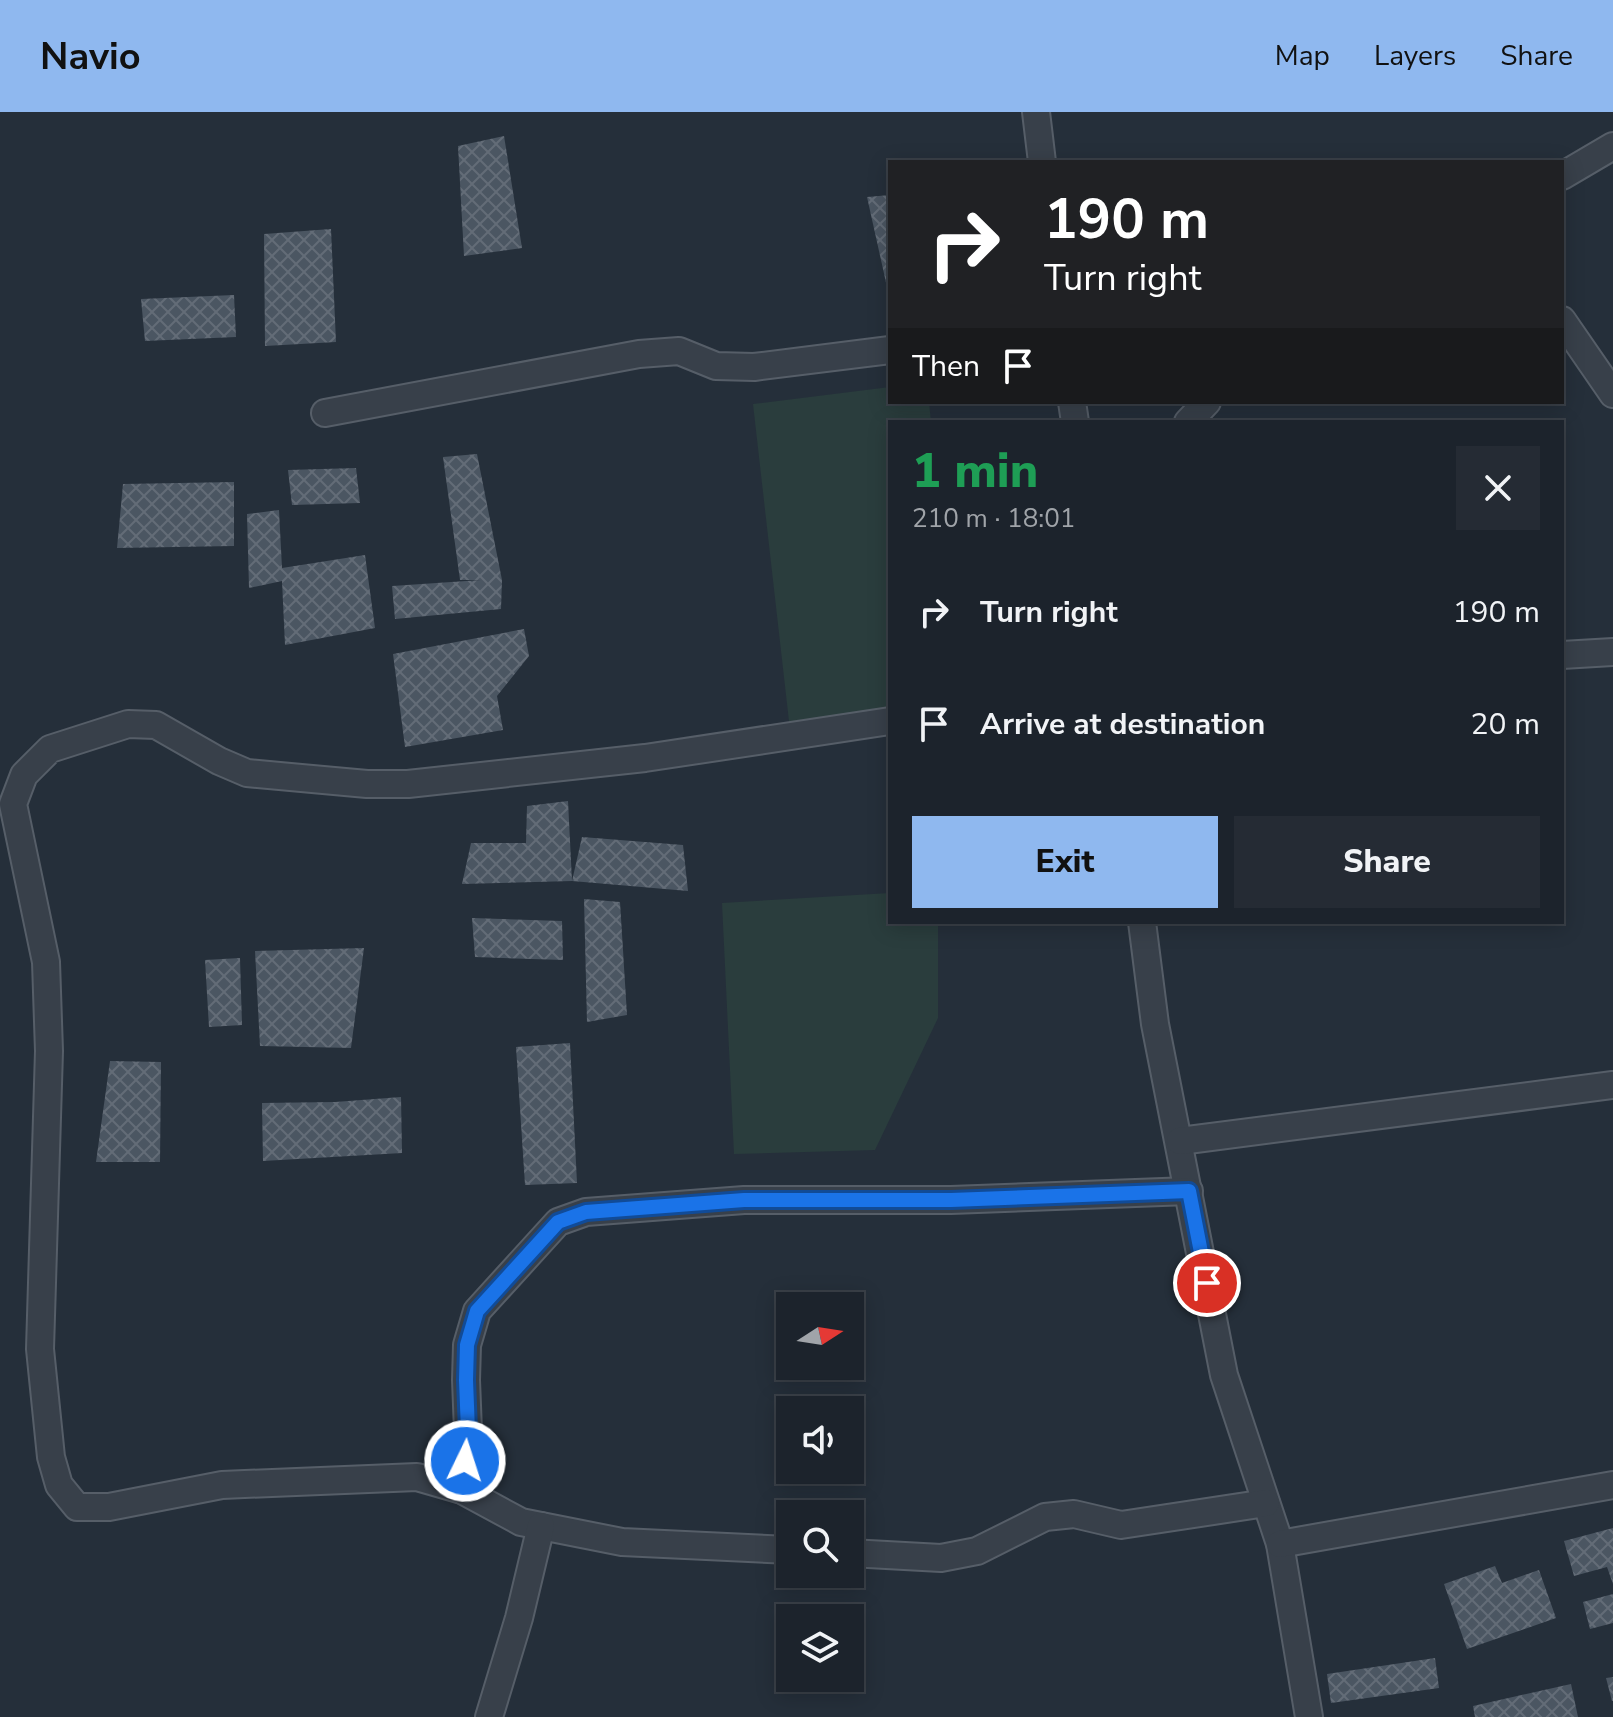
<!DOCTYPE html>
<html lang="en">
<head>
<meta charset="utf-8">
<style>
	body { margin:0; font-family:"Nunito Sans",sans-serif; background:#252b34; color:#f1f3f6; height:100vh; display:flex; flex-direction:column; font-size:30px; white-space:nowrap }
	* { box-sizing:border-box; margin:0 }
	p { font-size:26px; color:#a0a4a9 }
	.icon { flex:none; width:44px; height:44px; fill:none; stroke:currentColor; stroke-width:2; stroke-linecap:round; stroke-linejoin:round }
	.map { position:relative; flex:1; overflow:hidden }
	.panel { position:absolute; left:888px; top:308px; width:676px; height:504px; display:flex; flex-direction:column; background:#1c232c; border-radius:0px; box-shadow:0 4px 20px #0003,0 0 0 2px #3a4048 }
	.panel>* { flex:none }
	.guide { position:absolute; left:888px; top:48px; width:676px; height:244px; border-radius:0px; box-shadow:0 4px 20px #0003,0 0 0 2px #3a4048; background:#202124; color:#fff; overflow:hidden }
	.needle { width:52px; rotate:78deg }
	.fabs { position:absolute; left:776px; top:1180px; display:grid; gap:16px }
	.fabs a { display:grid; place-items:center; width:88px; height:88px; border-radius:0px; background:#1c232c; box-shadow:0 4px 20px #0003,0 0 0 2px #3a4048; font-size:40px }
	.pin { position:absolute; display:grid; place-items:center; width:68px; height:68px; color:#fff; margin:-34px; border:4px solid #fff; border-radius:50%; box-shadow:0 2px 8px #0007 }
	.me { position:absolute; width:88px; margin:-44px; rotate:4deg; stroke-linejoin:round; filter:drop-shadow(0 0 6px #0008) }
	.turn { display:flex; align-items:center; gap:28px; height:168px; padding:0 24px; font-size:36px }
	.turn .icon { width:104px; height:104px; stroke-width:2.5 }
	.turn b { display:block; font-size:56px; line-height:68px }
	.then { display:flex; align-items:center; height:76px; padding:0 24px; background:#0003; gap:16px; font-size:30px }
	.round { display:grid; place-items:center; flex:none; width:84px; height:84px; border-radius:0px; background:#252b34 }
	.overview { display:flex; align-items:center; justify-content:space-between; height:136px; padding:0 24px }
	h1 { font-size:48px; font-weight:800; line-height:60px; color:#1e9e55 }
	.button { display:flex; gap:16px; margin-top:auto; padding:16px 24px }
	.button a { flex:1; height:92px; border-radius:0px; background:#8fb8ef; color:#111; font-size:32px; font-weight:800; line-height:92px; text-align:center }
	.button a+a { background:#252b34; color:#f1f3f6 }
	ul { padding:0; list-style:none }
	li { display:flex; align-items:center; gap:24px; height:112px; padding:0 24px }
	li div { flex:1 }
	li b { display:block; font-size:30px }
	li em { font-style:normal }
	header { display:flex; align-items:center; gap:48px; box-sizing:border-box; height:112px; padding:0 40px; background:#8fb8ef; color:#111 }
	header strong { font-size:38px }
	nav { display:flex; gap:44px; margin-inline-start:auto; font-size:28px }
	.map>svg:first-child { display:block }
	.pitch { fill:#2a3d3d }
	.building { fill:url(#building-cross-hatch) }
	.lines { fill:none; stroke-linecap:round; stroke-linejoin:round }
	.street-casing { stroke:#565e68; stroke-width:30 }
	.street { stroke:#38404a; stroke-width:26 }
	.route-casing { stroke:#114b97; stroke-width:20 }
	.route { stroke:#1a73e8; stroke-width:14 }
</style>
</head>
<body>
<header>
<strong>Navio</strong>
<nav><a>Map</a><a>Layers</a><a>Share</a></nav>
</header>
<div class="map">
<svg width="1613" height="1605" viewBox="0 0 1613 1605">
	<defs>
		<pattern id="building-cross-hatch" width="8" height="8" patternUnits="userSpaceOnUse" patternTransform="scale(2)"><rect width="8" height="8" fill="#4b5662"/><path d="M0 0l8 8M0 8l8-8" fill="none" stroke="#636c77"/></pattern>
	</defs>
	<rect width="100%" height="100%" fill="#252f3a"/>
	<g class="pitch">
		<path d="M890 275V290H929L931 310H890V602L790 618 753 292Z"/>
		<path d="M890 781V810H938V906L875 1038 734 1042 722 791Z"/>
	</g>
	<g class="building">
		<path d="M504 24 522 136 464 144 458 34Z"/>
		<path d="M890 83V184H889L867 85Z"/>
		<path d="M331 117 336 230 265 234 264 122Z"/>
		<path d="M234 183 236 225 145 229 141 187Z"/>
		<path d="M477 342 502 468 501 497 395 507 392 474 481 468H460L443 345Z"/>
		<path d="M356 356 360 391 292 393 288 358Z"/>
		<path d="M234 370V434L117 436 123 372Z"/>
		<path d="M279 398 282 456 365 443 375 516 285 533 282 469 249 476 247 402Z"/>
		<path d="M524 517 529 544 497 584 503 618 405 635 393 542Z"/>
		<path d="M568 689 572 769 462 772 471 731H526L527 694Z"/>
		<path d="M582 725 683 733 688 779 572 769Z"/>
		<path d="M584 787 620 790 627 903 587 910Z"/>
		<path d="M472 806 562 809 563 848 475 845Z"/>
		<path d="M364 836 351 936 260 934 255 839Z"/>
		<path d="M240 846 242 913 209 915 205 848Z"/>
		<path d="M570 931 577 1071 525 1073 516 935Z"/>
		<path d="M110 949 161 950 160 1050H96Z"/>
		<path d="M401 985 402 1041 263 1049 262 991 335 990Z"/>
		<path d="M1613 1416V1472L1607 1455 1574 1464 1564 1429Z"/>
		<path d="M1495 1454 1502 1471 1539 1458 1556 1506 1467 1537 1444 1472Z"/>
		<path d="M1613 1482V1511L1590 1517 1583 1490Z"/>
		<path d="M1435 1546 1439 1576 1331 1591 1327 1562Z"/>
		<path d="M1613 1565V1589H1612L1606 1566Z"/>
		<path d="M1571 1572 1578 1605H1475L1473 1594Z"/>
	</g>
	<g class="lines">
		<defs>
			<g id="street">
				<path d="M1036 0 1042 50"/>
				<path d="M1562 64 1613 34"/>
				<path d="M1562 208 1613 282"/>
				<path d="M1072 290 1075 310"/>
				<path d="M325 301 639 242 679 239 716 254 754 255 890 238"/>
				<path d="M1188 310 1207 290"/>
				<path d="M1562 543 1613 540"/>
				<path d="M1142 810 1155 912 1224 1263 1280 1432 1309 1605"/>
				<path d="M1180 1029 1613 973"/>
				<path d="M462 1378 468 1319 466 1268 467 1233 477 1199 558 1110 586 1100 744 1088H951L1189 1079"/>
				<path d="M1280 1432 1613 1373"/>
				<path d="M790 1438 622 1430 521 1410 462 1378 417 1365 222 1373 109 1395H77L59 1373 51 1345 40 1237 49 939 46 850 13 692 24 663 50 637 128 612 156 613 219 649 247 661 367 672H408L645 646 890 609"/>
				<path d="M850 1441 941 1446 977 1439 1045 1405 1074 1402 1121 1413 1266 1391"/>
				<path d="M489 1605 519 1506 541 1414"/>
			</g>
		</defs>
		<use href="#street" class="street-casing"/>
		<use href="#street" class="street"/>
	</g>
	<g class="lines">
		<defs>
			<path id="route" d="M465 1349 468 1319 466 1268 467 1233 477 1199 558 1110 586 1100 744 1088H951L1189 1079 1207 1171"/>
		</defs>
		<use href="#route" class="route-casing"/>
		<use href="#route" class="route"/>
	</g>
</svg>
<div class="fabs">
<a><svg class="needle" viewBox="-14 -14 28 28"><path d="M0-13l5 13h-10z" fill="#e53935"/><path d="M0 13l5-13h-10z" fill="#a0a4a9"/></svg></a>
<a><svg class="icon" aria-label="sound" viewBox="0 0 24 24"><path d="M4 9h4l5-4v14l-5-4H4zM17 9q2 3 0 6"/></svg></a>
<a><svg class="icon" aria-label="search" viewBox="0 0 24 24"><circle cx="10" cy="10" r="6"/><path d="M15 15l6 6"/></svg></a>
<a><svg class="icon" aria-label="layers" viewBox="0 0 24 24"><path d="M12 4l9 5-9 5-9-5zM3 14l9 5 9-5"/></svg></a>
</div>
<div class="pin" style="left:1207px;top:1171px;background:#d93025"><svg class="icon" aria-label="arrive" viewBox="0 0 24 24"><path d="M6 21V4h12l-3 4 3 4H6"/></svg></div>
<svg class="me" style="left:465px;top:1349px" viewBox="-20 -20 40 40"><circle r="17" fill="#1a73e8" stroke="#fff" stroke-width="3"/><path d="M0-11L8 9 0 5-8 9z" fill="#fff"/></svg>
<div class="guide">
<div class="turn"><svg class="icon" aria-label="right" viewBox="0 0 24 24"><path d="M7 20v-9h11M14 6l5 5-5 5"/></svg><div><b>190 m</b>Turn right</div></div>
<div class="then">Then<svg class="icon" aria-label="arrive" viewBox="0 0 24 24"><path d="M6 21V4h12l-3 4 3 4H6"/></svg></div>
</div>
<section class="panel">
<div class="overview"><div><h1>1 min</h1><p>210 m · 18:01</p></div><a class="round"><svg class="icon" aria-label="close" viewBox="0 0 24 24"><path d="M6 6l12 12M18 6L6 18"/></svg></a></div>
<ul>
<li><svg class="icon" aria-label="right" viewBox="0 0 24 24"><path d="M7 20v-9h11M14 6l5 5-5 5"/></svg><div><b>Turn right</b></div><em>190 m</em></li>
<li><svg class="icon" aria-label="arrive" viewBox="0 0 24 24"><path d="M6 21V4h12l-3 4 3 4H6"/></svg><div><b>Arrive at destination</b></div><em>20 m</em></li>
</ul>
<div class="button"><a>Exit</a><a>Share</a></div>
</section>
</div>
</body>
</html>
